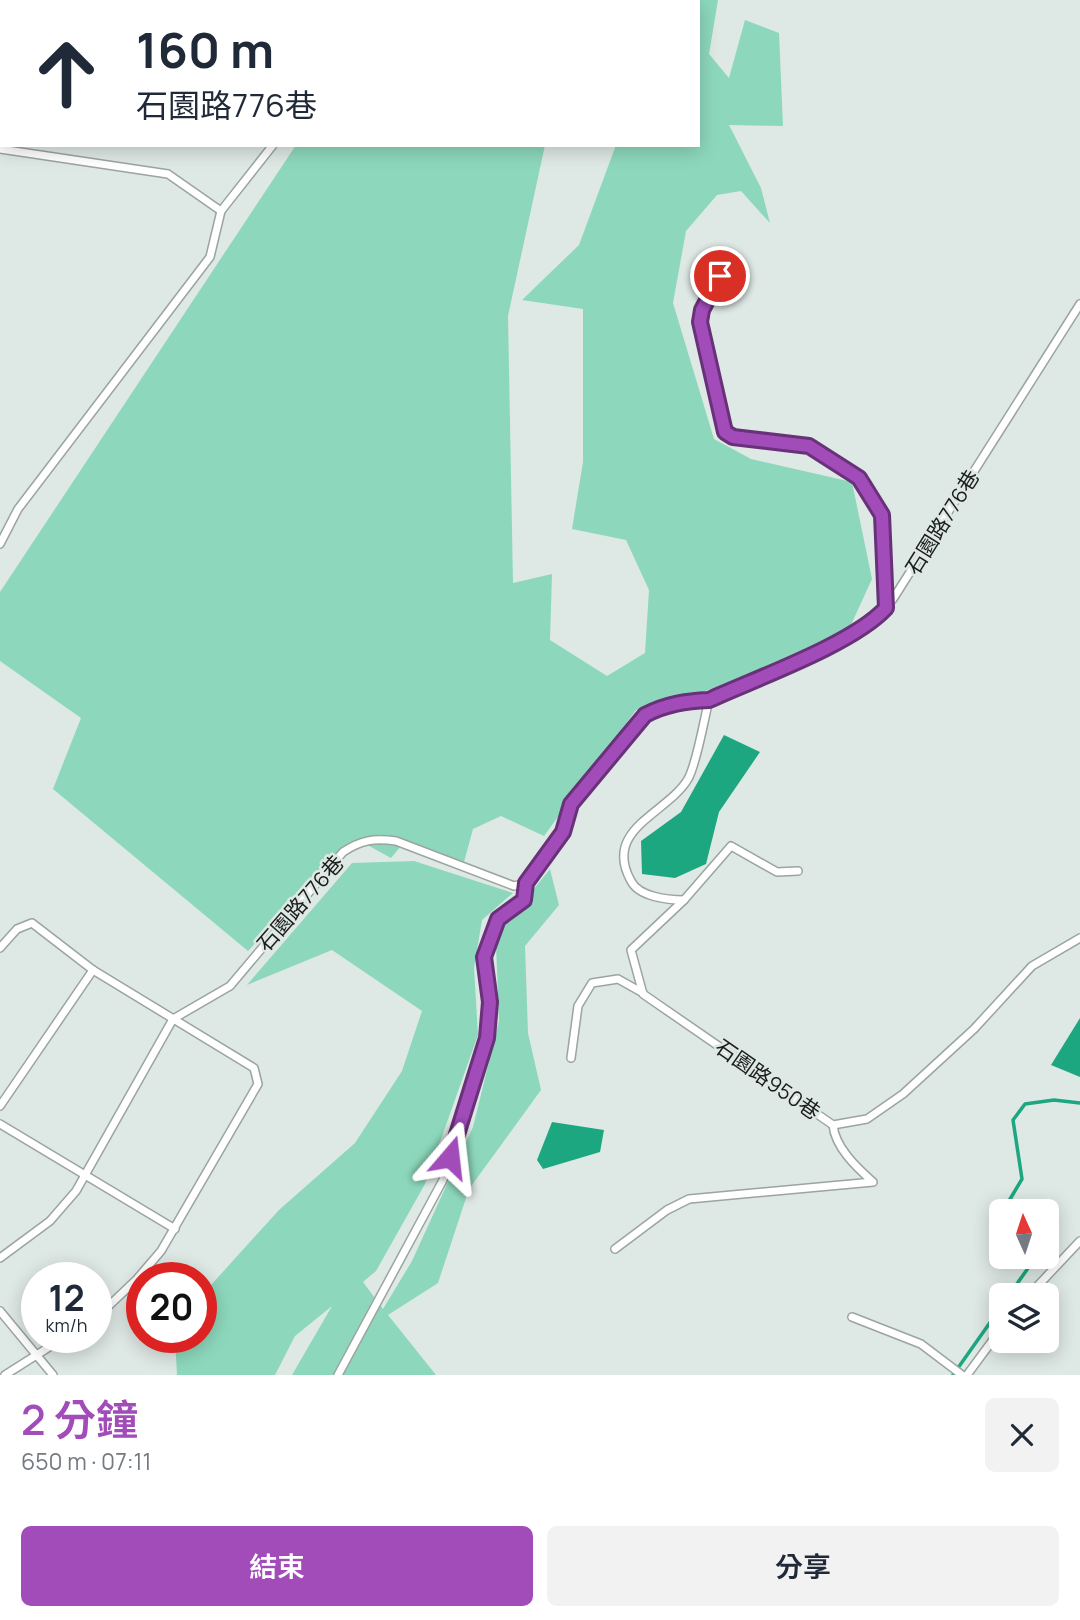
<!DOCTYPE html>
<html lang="zh-TW">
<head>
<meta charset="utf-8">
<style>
	body { margin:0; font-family:Manrope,"Noto Sans TC",sans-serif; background:#f2f2f3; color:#1f2937; height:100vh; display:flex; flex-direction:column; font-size:26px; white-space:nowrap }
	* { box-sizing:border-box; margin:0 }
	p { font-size:23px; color:#747a83 }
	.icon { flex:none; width:38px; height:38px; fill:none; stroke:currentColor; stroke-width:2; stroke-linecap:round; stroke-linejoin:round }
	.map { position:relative; height:1375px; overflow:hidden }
	.sheet { display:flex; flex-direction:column; background:#fff; flex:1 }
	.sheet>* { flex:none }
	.guide { position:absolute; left:0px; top:0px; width:700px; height:147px; box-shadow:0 4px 18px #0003; background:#fff; color:#1f2937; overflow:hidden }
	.needle { width:46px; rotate:357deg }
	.tools { position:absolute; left:989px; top:1199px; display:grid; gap:14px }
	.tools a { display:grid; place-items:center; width:70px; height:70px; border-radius:10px; background:#fff; box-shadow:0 4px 18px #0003; font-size:35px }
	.speed { position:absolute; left:21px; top:1262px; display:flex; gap:14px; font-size:35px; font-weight:700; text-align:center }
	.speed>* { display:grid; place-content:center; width:91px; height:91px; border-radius:50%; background:#fff; box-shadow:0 4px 18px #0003; line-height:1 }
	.speed small { font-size:18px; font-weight:400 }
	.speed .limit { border:10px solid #d22; background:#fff; color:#111 }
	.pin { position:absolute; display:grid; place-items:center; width:60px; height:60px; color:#fff; margin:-30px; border:4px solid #fff; border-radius:50%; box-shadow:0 2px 7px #0007 }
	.me { position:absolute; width:77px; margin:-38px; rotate:17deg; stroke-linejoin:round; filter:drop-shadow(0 0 5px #0008) }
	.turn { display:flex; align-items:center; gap:24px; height:147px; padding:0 21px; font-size:32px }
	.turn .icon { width:91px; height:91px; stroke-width:2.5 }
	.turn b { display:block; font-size:49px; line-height:60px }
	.round { display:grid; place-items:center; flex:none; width:74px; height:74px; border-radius:10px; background:#f2f2f3 }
	.headline { display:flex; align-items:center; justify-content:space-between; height:119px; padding:0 21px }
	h1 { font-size:42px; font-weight:600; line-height:52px; color:#a24cba }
	.primary-button { display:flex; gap:14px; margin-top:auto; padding:14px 21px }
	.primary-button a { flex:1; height:80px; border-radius:10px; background:#a24cba; color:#fff; font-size:28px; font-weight:600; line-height:80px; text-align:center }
	.primary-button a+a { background:#f2f2f3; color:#1f2937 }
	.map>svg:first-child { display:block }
	.green { fill:#8dd8bc }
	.water { fill:#1da781 }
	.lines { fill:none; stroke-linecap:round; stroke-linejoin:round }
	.stream { stroke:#1da781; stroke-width:3.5 }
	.lane-casing { stroke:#9ba4a0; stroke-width:10 }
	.lane { stroke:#fff; stroke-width:7 }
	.route-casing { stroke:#693179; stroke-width:18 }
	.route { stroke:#a24cba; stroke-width:12 }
	.labels { text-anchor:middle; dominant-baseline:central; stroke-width:5; stroke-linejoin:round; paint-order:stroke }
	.street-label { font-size:21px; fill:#1a1d1c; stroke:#dee8e4 }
</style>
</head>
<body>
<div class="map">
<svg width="1080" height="1375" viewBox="0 0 1080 1375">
	<rect width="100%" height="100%" fill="#dee8e4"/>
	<g class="green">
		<path d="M170 0H718L709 54 729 78 745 20 779 33 783 126 729 125 761 188 770 223 741 191 717 195 686 231 673 303 714 439 751 459 852 482 872 579 850 627 764 669 700 693 636 710 544 836 501 816 473 829 464 862 405 841 391 858 360 841 343 846 248 951 53 789 81 718 0 661V592L296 145H545L508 316 513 583 552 574 550 640 607 676 645 653 649 590 626 540 572 529 583 462V309L522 300 579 245 616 145H698V2Z"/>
		<path d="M414 861 513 893 482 920 474 968 478 1035 425 1184 376 1271 363 1282 383 1309 412 1261 473 1127 499 1021 496 945 503 927 550 869 559 905 525 946 528 1033 541 1090 469 1189 438 1283 388 1315 436 1375H292L332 1306 295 1336 275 1375H177L175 1337H201V1296L279 1210 355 1143 402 1071 422 1011 332 950 247 985 352 863Z"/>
	</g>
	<g class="water">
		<path d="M724 735 760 752 719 812 706 864 675 878 642 874 641 841 681 812Z"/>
		<path d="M1080 1018V1077L1051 1065Z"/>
		<path d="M552 1122 604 1130 600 1152 543 1169 537 1160Z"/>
	</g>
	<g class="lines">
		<g class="stream">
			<path d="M1003 1211 1022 1179 1013 1120 1025 1104 1054 1100 1080 1103"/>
			<path d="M1001 1215 994 1227 1001 1234"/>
			<path d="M1009 1295 1031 1264 1024 1256"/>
			<path d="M953 1375 1001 1307"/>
		</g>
		<defs>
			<g id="lane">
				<path d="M0 149 168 174 221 211"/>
				<path d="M720 276 702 310 700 322 725 432 734 437 809 446 859 478 882 515 886 608"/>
				<path d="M0 544 18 509 210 257 221 211 273 145"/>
				<path d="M709 700C704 719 697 763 688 779 667 814 602 829 631 881 639 897 668 900 684 900L731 846 777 872 798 871"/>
				<path d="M684 900 631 950 643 994 833 1125 867 1119 903 1094 974 1029 1032 966 1080 938"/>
				<path d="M0 948 17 929 32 923 93 970 254 1068 258 1084 161 1251 137 1279 96 1318"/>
				<path d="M571 1058 578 1006 592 983 618 979 643 993"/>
				<path d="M0 1106 93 970"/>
				<path d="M0 1124 175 1229"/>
				<path d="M615 1249 667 1210 689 1199 873 1182C856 1167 835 1147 833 1125"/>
				<path d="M0 1258 50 1221 76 1191 173 1019 230 986 343 852C361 840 374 838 396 841L514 886 526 883 563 832 571 804 645 714C666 704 686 701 709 700 768 673 852 647 893 599L1080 304"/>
				<path d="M1029 1295 1080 1241"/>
				<path d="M0 1311 53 1375"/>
				<path d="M852 1317 921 1344 962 1375"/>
				<path d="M5 1375 65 1337"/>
				<path d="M338 1375 443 1180 487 1038 490 1002 484 957 498 919 524 900 526 883"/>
				<path d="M967 1375 1001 1329"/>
			</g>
		</defs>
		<use href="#lane" class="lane-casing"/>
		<use href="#lane" class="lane"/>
	</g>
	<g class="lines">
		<defs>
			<path id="route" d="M450 1157 487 1038 490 1002 484 957 498 919 524 900 526 883 563 832 571 804 645 715C666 704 686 701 709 700 757 678 853 644 886 608L882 515 859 478 809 446 733 437 725 432 700 322 702 310 720 276"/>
		</defs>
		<use href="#route" class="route-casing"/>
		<use href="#route" class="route"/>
	</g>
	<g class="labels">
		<g class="street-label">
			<text transform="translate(942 522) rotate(-58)">石園路776巷</text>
			<text transform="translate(300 903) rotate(-49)">石園路776巷</text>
			<text transform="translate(768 1079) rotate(35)">石園路950巷</text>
		</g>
	</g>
</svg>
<div class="tools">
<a><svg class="needle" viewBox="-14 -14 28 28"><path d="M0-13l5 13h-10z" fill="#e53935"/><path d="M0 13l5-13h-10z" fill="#747a83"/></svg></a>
<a><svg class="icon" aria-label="layers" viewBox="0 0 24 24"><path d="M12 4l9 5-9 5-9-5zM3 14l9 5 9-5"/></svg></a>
</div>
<div class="speed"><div>12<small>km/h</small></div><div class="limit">20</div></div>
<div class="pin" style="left:720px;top:276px;background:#d93025"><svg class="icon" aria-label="arrive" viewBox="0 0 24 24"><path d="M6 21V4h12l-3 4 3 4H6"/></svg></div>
<svg class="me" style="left:450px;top:1157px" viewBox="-20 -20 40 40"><path d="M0-17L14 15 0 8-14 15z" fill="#a24cba" stroke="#fff" stroke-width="4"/></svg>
<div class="guide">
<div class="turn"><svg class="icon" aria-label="ahead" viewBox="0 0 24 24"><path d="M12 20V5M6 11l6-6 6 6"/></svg><div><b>160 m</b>石園路776巷</div></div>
</div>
</div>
<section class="sheet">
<div class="headline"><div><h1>2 分鐘</h1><p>650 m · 07:11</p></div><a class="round"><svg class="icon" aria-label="close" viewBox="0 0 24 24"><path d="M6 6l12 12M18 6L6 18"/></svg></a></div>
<div class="primary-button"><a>結束</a><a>分享</a></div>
</section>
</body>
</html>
